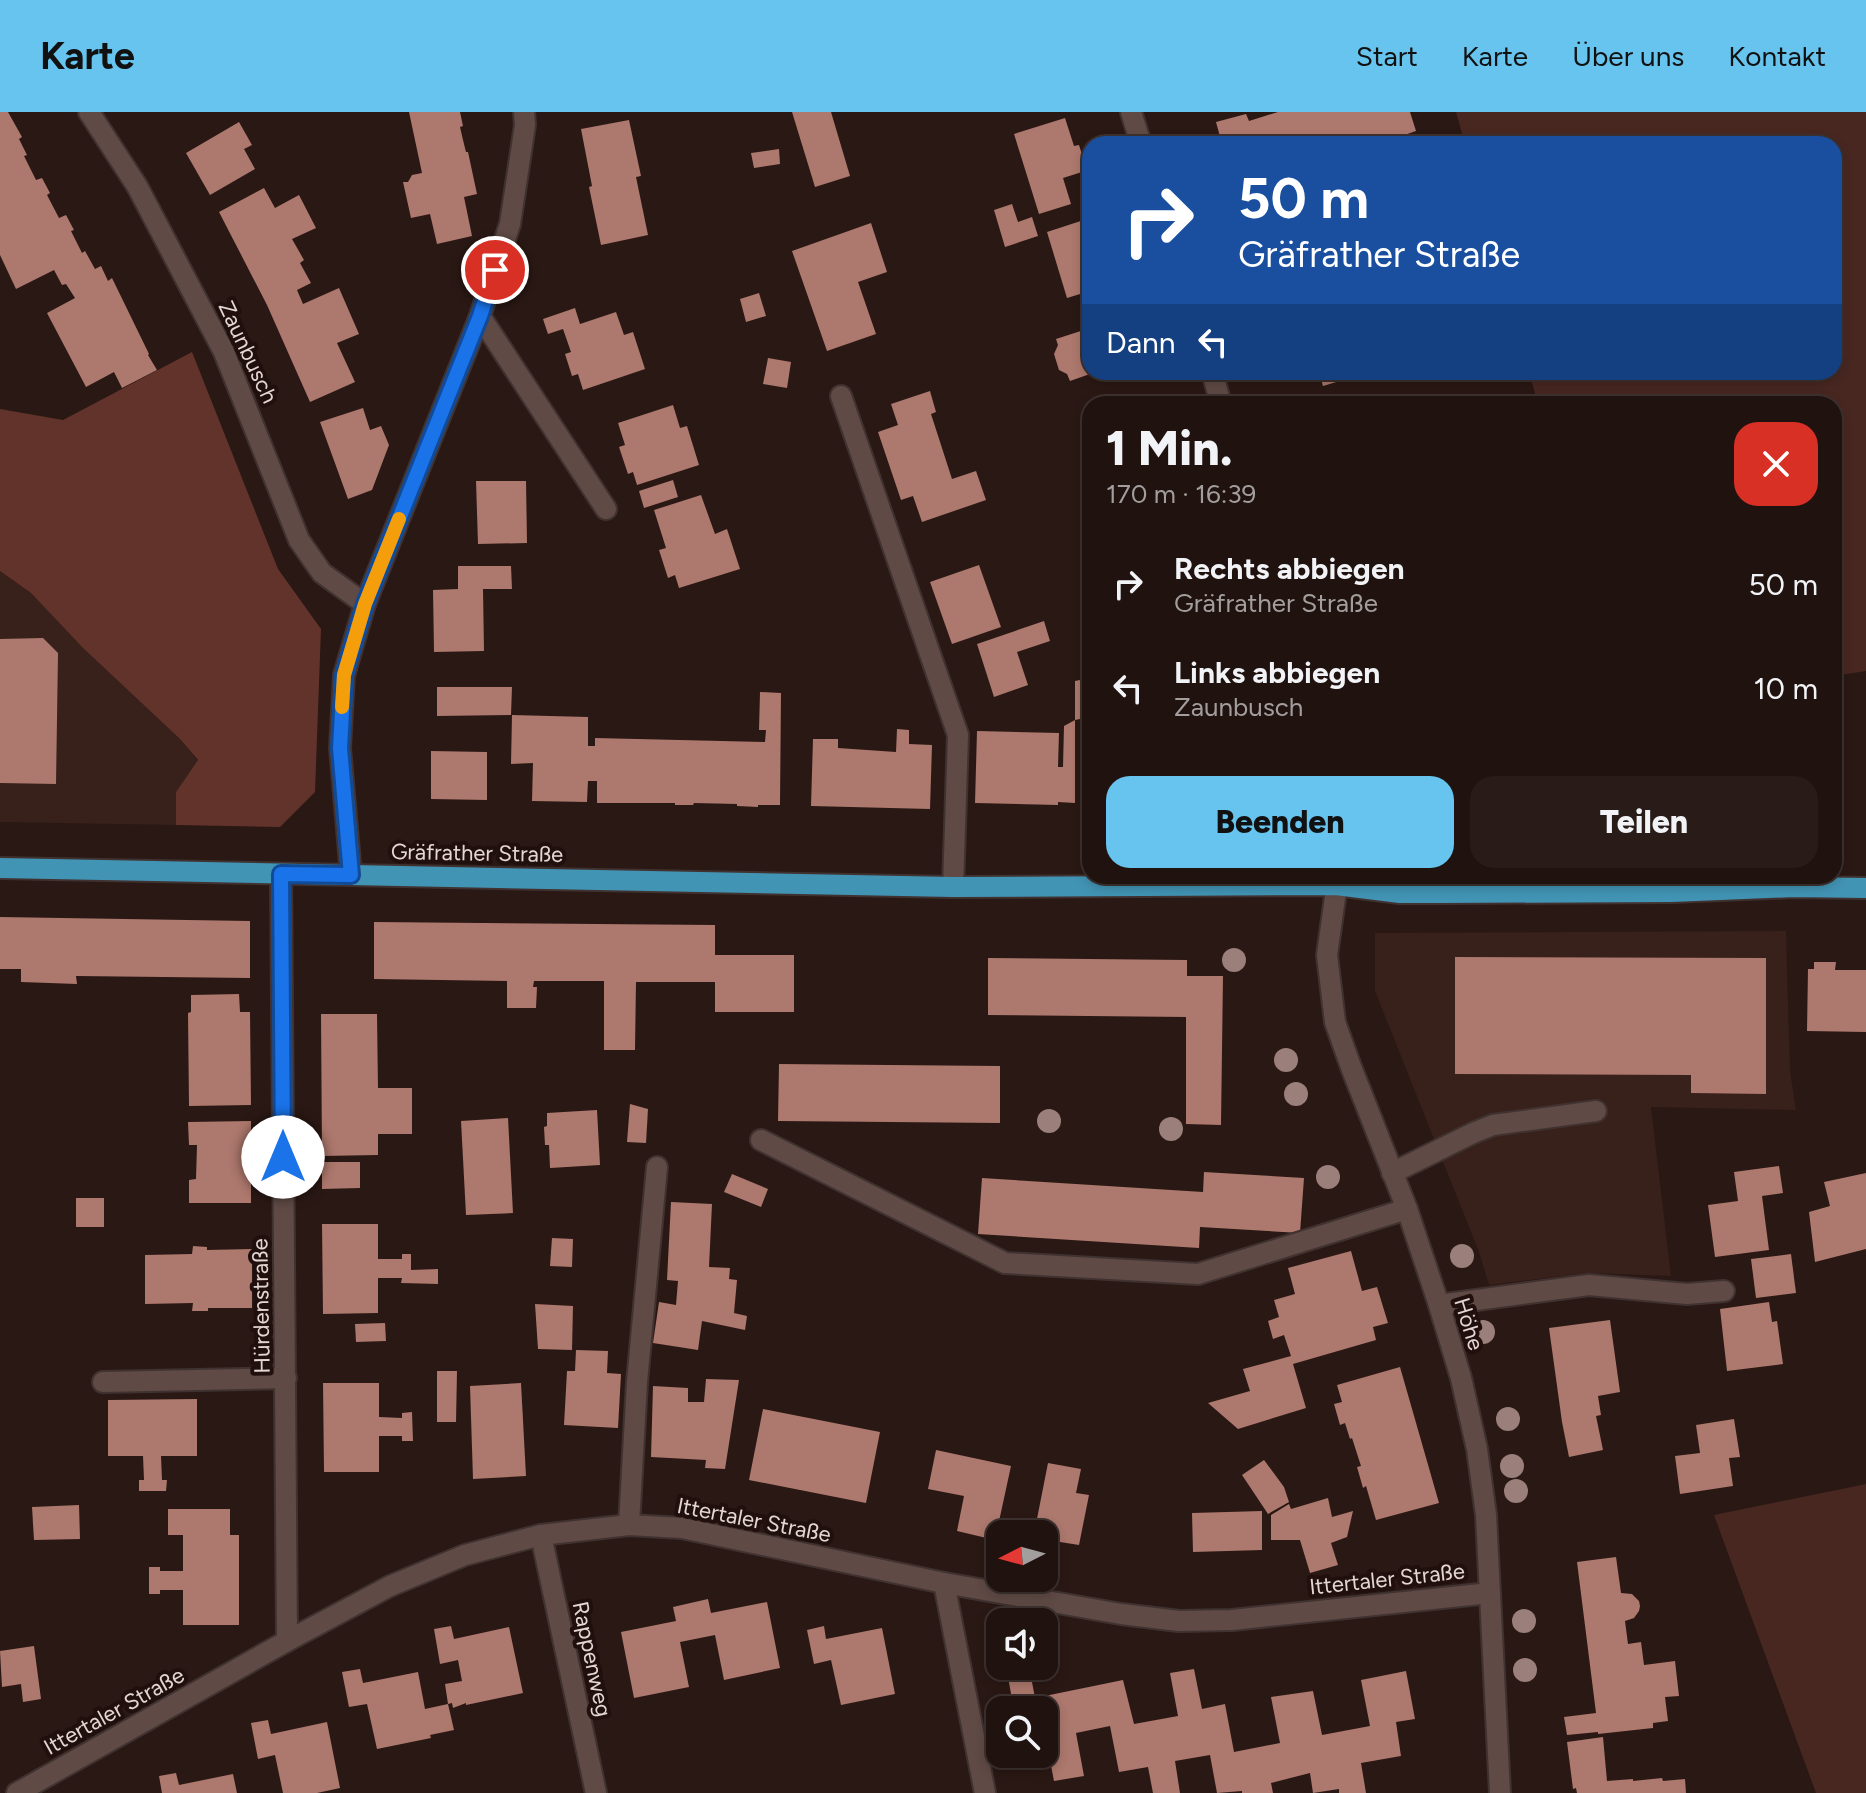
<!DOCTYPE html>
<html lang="de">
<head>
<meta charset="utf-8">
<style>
	body { margin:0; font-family:Figtree,sans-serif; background:#281b18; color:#f1f3f6; height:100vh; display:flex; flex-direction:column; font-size:30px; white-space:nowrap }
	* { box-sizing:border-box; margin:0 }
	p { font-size:26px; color:#a29e9e }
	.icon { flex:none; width:44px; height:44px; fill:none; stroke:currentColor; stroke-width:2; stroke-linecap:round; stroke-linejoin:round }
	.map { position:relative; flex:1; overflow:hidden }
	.side { position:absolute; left:1082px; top:284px; width:760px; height:488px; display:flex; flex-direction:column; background:#20120f; border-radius:24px; box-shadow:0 4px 12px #0003,0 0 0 2px #3d322f }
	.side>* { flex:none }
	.banner { position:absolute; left:1082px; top:24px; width:760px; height:244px; border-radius:24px; box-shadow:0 4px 12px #0003,0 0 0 2px #3d322f; background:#1a4fa0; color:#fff; overflow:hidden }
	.needle { width:52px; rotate:264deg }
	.buttons { position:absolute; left:986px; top:1408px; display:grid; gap:16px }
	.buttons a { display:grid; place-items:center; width:72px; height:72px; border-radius:16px; background:#20120f; box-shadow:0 4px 12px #0003,0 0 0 2px #3d322f; font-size:40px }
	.pin { position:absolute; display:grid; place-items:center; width:68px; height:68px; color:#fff; margin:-34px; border:4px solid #fff; border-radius:50%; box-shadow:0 2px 8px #0007 }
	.me { position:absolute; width:88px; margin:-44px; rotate:0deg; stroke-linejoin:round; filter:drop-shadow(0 0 6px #0008) }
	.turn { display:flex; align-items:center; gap:28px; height:168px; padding:0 24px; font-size:36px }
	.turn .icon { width:104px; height:104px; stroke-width:2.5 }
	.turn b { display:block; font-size:56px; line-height:68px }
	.then { display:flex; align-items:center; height:76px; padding:0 24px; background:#0003; gap:16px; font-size:30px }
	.round { display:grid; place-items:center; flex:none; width:84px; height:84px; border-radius:24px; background:#281b18 }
	.headline { display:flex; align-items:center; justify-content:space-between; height:136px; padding:0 24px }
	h1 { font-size:48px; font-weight:800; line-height:60px }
	.primary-button { display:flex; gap:16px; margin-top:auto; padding:16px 24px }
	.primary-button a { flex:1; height:92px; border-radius:24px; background:#66c4ef; color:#111; font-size:32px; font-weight:800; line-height:92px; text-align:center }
	.primary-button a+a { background:#281b18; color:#f1f3f6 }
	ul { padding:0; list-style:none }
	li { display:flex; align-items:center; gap:24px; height:104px; padding:0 24px }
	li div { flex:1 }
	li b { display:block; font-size:30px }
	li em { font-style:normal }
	header { display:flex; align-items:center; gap:48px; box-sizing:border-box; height:112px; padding:0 40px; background:#66c4ef; color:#111 }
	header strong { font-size:38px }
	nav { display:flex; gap:44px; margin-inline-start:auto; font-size:28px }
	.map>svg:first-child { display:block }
	.built { fill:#38201b }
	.green { fill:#482721 }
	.forest { fill:#62332b }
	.building { fill:#ad786d }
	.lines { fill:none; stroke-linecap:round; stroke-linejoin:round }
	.minor-casing { stroke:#403230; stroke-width:24 }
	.major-casing { stroke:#403230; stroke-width:24 }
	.minor { stroke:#5f4a45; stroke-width:20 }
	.major { stroke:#4294b5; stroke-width:20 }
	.tree { fill:#9a7f7a }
	.route-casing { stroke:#114b97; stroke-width:20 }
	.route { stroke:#1a73e8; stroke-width:14 }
	.slow { stroke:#f59e0b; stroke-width:14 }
	.labels { text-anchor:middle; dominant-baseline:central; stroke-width:8; stroke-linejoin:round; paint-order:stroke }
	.street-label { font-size:22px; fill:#e3d6d3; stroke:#200f0c }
</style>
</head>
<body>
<header>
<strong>Karte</strong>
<nav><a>Start</a><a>Karte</a><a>Über uns</a><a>Kontakt</a></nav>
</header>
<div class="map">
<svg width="1866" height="1681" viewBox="0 0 1866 1681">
	<rect width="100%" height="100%" fill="#2a1814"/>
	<g class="built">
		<path d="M0 459 31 481 83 536 180 627 198 649 176 680V713L0 710Z"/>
		<path d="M1786 819 1790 959 1796 998 1651 995 1671 1164 1587 1161 1489 1173 1479 1140 1375 879V821Z"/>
	</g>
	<g class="green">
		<path d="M1456 0H1866V559L1834 564V292H1538L1529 260H1834V32H1465Z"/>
		<path d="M1866 1372V1681H1816L1714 1403Z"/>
	</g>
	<path class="forest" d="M192 240 278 457 321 517 315 680 280 715 176 713V680L198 648 180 627 83 536 31 481 0 459V297L63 308Z"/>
	<g class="building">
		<path d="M0 0H8L22 25 19 27 27 43 24 44 36 68 42 66 50 81 47 83 59 106 66 103 74 118 71 119 82 141 85 139 95 157 101 154 108 169 112 166 149 242 148 243 157 258 122 276 114 260 86 275 47 201 75 186 66 172 62 173 54 158 16 177 0 143Z"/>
		<path d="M409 0H460L463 14 460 15 463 28 466 40H468L477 82 464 85 472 124 437 132 430 102 411 106 403 70H408L412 63 422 61Z"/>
		<path d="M792 0H831L850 64 815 75Z"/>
		<path d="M1278 0H1410L1416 19 1378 32H1222L1216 10 1246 2 1249 9Z"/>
		<path d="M1065 6 1074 34 1079 33 1085 52 1080 53 1082 60 1063 66 1071 92 1039 102 1014 22Z"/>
		<path d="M629 8 641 64 636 65 648 123 601 133 589 75 592 74 581 17Z"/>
		<path d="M239 10 252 33 244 37 255 57 210 83 186 41Z"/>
		<path d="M779 37 780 52 754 56 751 41Z"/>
		<path d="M264 76 275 96 299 83 316 116 292 127 304 148 300 151 311 171 297 178 303 192 339 176 359 222 337 231 355 270 310 290 267 193 219 100Z"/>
		<path d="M1012 92 1018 110 1032 105 1038 124 1005 135 994 98Z"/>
		<path d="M1090 106V179L1067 186 1047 120Z"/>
		<path d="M871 111 887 160 858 170 876 222 827 239 792 139Z"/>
		<path d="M759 181 766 204 746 210 740 187Z"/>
		<path d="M575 196 580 212 616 200 624 223 633 220 645 257 583 278 578 262 572 264 565 242 571 240 563 217 548 222 543 207Z"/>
		<path d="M1090 216V262L1070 269 1067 262 1059 258 1054 242 1058 233 1056 227Z"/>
		<path d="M768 246 791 250 787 276 763 272Z"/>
		<path d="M1119 260H1140L1141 263 1122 269Z"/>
		<path d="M1319 260H1366V261L1323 274Z"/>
		<path d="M930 279 936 300 931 302 952 367 976 359 986 388 922 410 913 384 901 388 878 320 898 313 891 292Z"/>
		<path d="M673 293 680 316 687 314 699 353 637 373 633 360 628 362 619 335 625 333 618 311Z"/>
		<path d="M363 296 370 318 381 314 389 333 372 378 348 387 320 310Z"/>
		<path d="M673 368 678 385 644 396 639 379Z"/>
		<path d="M476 369H526L527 431 478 432Z"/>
		<path d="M701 383 715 422 727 417 740 457 679 476 675 463 668 466 659 438 666 436 654 398Z"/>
		<path d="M979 453 1001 515 952 532 930 470Z"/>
		<path d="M458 454H511L512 477H483L484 539 434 540 433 478 458 477Z"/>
		<path d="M1044 509 1050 529 1017 540 1028 573 994 585 977 532Z"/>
		<path d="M43 526 58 541 56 672 0 671V527Z"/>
		<path d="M1090 566V605L1075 608V569Z"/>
		<path d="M437 575H512L511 603 437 604Z"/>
		<path d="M760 580 781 581 780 693H758V695L737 694V692L694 691 693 693H675V691H597V669H588L587 690 532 689 533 651 511 652 512 603 588 605V634H595V626L765 630 766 618H759Z"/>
		<path d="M1075 608V691L1058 690V693L975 691 977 619 1059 621 1058 655H1063L1064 614Z"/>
		<path d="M897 617 909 618V632L932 633 930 697 811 694 813 627H838V636L896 640Z"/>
		<path d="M431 639 487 640V688L431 687Z"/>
		<path d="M0 805 250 809V866L76 864 77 872 21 870V857H0Z"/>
		<path d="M374 810 715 813V843H794V900H715V870H636L635 938H604V869H534L533 875H537L536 896H507V869L374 867Z"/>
		<path d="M1455 845 1766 846V982L1691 981V963L1455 962Z"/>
		<path d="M988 846 1187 848V864H1223L1221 1013 1186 1012V905L988 903Z"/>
		<path d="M1814 850H1836L1835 858H1866V920L1807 919 1808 857H1814Z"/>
		<path d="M239 882 240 900H250L251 993 189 994 188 901 191 900V883Z"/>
		<path d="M321 902H377L378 976H412V1022H378V1043L322 1044Z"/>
		<path d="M779 952 1000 954V1011L778 1009Z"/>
		<path d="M630 992 648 997 646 1031 627 1030Z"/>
		<path d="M597 998 600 1053 550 1056 549 1033H545L544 1015 547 1014V1001Z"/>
		<path d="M508 1006 513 1101 466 1103 461 1009Z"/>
		<path d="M251 1009V1091H189V1068L196 1067 197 1033H189L188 1010Z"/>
		<path d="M322 1050H360V1076L322 1077Z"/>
		<path d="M1779 1054 1783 1081 1762 1084 1769 1138 1715 1145 1708 1093 1738 1089 1734 1060Z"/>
		<path d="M1204 1060 1304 1066 1300 1121 1200 1115 1199 1136 978 1122 982 1066 1203 1080Z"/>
		<path d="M1866 1061V1137L1815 1150 1809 1100 1830 1094 1824 1070Z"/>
		<path d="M732 1062 768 1077 761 1095 724 1080Z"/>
		<rect x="76" y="1086" width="28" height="29"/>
		<path d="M671 1090 712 1092 709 1155 730 1156 729 1167 737 1168 734 1201 747 1204 745 1218 702 1209 698 1238 653 1231 659 1190 676 1193 678 1169 667 1168Z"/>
		<path d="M322 1112H378V1147H402V1142H411V1158L438 1157V1172L401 1171 402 1166H378V1201L323 1202Z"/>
		<path d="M552 1126 573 1127 572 1155 550 1154Z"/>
		<path d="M193 1134 207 1135V1138L252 1137V1196H208V1199H192L193 1191 145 1192V1143L192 1142Z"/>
		<path d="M1351 1139 1362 1179 1377 1175 1388 1211 1373 1215 1376 1228 1293 1252 1306 1296 1238 1317 1208 1291 1250 1279 1243 1257 1291 1244 1284 1223 1273 1227 1268 1209 1279 1205 1274 1188 1295 1182 1288 1156Z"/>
		<path d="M1791 1142 1796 1181 1756 1186 1751 1147Z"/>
		<path d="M1769 1190 1772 1210 1777 1209 1783 1252 1727 1259 1720 1197Z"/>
		<path d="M535 1192 573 1194 572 1238 538 1237Z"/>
		<path d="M1610 1208 1620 1280 1598 1284 1601 1303 1596 1304 1603 1338 1569 1345 1562 1310 1549 1216Z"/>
		<path d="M385 1211 386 1229 356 1230 355 1212Z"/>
		<path d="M576 1238 608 1239 607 1261 621 1262 618 1316 564 1313 567 1259H575Z"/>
		<path d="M1400 1255 1439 1391 1376 1408 1366 1374 1363 1376 1357 1355 1361 1354 1352 1326 1350 1327 1345 1311 1340 1313 1334 1292 1342 1290 1337 1273Z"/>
		<path d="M437 1259H457L456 1310H437Z"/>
		<path d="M706 1267 739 1268 725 1357 705 1356 706 1348 651 1345 653 1274 688 1276V1290H704Z"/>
		<path d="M323 1271H379V1305L402 1306V1301L412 1300 413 1329H402V1324H379V1360H324Z"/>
		<path d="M521 1271 526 1364 473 1367 470 1274Z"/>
		<path d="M197 1287V1344H161L162 1368H167L166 1379H139V1368H144L143 1344H108V1288Z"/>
		<path d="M763 1297 880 1320 866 1391 749 1368Z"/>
		<path d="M1734 1307 1740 1345 1729 1346 1733 1374 1680 1382 1675 1344 1700 1341 1696 1313Z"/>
		<path d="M936 1338 1011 1354 995 1428 957 1419 964 1384 928 1377Z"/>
		<path d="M1264 1348 1284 1375 1289 1390 1268 1402 1242 1363Z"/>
		<path d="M1048 1351 1081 1357 1076 1381 1089 1383 1079 1433 1060 1430V1435L1044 1431 1045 1426 1044 1422H1034Z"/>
		<path d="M1328 1386 1332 1405 1353 1399 1347 1425 1331 1431 1338 1453 1310 1461 1300 1428H1271V1403L1289 1392 1291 1397Z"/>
		<path d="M79 1393 80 1427 34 1428 32 1395Z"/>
		<path d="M168 1397H230V1423H239V1513H183V1478H160V1482H149V1455H160V1459H183V1423H168Z"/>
		<path d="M1262 1399V1438L1193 1440 1192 1401Z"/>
		<path d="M1616 1445 1621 1481 1632 1482 1639 1489 1640 1494 1639 1499 1634 1506 1625 1509 1628 1532 1641 1530 1644 1553 1675 1549 1679 1584 1665 1585 1668 1609 1653 1611V1616L1598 1622V1620L1567 1623 1564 1605 1596 1601 1577 1450Z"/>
		<path d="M708 1487 711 1501 767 1490 780 1556 724 1568 715 1523 680 1530 689 1575 634 1586 621 1520 676 1509 673 1495Z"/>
		<path d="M451 1514 454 1527 509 1515 523 1581 466 1593V1591L453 1596 452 1591 448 1592 445 1572 462 1569 458 1548 440 1552 434 1517Z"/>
		<path d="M824 1514 826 1527 882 1516 895 1582 841 1593 831 1548 814 1552 807 1518Z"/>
		<path d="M34 1534 41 1587 23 1590 21 1572 2 1575 0 1539Z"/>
		<path d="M1006 1554H1029L1035 1586 1123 1568 1134 1612 1178 1604 1170 1561 1194 1557 1202 1597 1225 1592 1234 1640 1280 1631 1271 1585 1313 1579 1322 1623 1370 1614 1361 1568 1406 1559 1415 1607 1396 1610 1401 1644 1361 1651 1366 1681H1339V1677L1313 1681 1310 1661 1271 1671 1273 1681H1242V1679L1217 1681 1210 1643 1175 1649 1180 1681H1153L1148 1655 1119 1660 1110 1614 1076 1621 1084 1664 1054 1669 1046 1628H1044V1598H1014Z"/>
		<path d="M360 1557 363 1571 418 1560 425 1597 448 1592 454 1618 430 1623 431 1626 377 1637 367 1592 349 1595 342 1560Z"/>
		<path d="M268 1608 271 1622 327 1610 340 1676 317 1681H283L275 1643 258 1647 251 1611Z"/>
		<path d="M1603 1625 1607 1669 1633 1667V1669L1662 1666 1663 1669 1685 1667 1686 1681H1577L1576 1676 1573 1677 1567 1630Z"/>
		<path d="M176 1661 179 1673 233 1662 237 1681H162L159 1664Z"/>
	</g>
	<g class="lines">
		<defs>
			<g id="minor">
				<path d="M89 0 137 74 224 240 299 428 322 461 365 492"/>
				<path d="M1131 0 1141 32"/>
				<path d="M480 204 606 397"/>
				<path d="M1212 260 1221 292"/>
				<path d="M841 284 958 623 953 775"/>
				<path d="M281 762 287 1529"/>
				<path d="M351 763 340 636 344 563 365 492 480 204 510 112 525 13 524 0"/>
				<path d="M1338 764 1327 843 1335 910 1351 955 1407 1097 1439 1193 1461 1266 1477 1337 1486 1403 1500 1681"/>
				<path d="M761 1028 1005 1151 1198 1162 1407 1097"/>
				<path d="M1392 1061 1473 1021 1493 1013 1596 999"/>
				<path d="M1439 1193 1589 1173 1687 1182 1724 1179"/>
				<path d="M103 1270 286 1266"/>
				<path d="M629 1413 637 1270 657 1055"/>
				<path d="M541 1423 596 1681"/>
				<path d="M944 1471 985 1681"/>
				<path d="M17 1681 287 1529 390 1474 465 1443 541 1423 629 1413 682 1416 944 1471 1121 1502 1179 1509 1232 1508 1490 1481"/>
			</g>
			<path id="major" d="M0 756 953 775 1336 773 1400 781H1438L1671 780 1794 775 1866 776"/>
		</defs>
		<use href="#minor" class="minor-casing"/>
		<use href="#major" class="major-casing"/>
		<use href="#minor" class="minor"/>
		<use href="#major" class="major"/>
	</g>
	<g class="tree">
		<circle cx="1234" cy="848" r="12"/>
		<circle cx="1286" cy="948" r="12"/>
		<circle cx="1296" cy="982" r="12"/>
		<circle cx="1049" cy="1009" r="12"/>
		<circle cx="1171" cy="1017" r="12"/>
		<circle cx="1328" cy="1065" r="12"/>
		<circle cx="1462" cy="1144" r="12"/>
		<circle cx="1483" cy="1220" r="12"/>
		<circle cx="1508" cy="1307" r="12"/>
		<circle cx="1512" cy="1354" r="12"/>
		<circle cx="1516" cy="1379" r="12"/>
		<circle cx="1524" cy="1509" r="12"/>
		<circle cx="1525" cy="1558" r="12"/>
	</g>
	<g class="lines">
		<defs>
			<path id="route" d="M283 1045 281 762 351 763 340 636 344 563 365 492 480 204 495 158"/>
		</defs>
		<use href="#route" class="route-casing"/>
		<use href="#route" class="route"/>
		<path class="slow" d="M342 595 344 563 365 492 399 407"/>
	</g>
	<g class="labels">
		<g class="street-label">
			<text transform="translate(248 240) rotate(65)">Zaunbusch</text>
			<text transform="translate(477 741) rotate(1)">Gräfrather Straße</text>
			<text transform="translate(261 1194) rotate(-91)">Hürdenstraße</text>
			<text transform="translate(1469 1212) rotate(73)">Höhe</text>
			<text transform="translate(754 1408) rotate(11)">Ittertaler Straße</text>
			<text transform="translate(1387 1467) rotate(-6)">Ittertaler Straße</text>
			<text transform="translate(592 1547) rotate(78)">Rappenweg</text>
			<text transform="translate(114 1599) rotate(-29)">Ittertaler Straße</text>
		</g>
	</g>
</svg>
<div class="buttons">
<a><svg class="needle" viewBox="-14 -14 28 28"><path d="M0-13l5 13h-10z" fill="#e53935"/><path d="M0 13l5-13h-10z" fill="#a29e9e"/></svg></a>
<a><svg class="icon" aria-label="sound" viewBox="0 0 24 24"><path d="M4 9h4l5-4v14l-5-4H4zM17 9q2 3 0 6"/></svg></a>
<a><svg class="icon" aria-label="search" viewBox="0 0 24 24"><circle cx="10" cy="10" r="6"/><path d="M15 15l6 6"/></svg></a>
</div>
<div class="pin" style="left:495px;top:158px;background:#d93025"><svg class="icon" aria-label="arrive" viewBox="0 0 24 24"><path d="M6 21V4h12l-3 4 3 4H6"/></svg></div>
<svg class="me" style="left:283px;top:1045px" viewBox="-20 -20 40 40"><circle r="19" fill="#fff"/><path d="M0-13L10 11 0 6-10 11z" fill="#1a73e8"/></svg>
<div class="banner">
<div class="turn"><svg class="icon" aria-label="right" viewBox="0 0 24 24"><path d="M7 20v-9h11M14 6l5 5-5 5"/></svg><div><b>50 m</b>Gräfrather Straße</div></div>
<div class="then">Dann<svg class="icon" aria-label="left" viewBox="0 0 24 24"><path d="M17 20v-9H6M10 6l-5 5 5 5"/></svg></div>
</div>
<section class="side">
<div class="headline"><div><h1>1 Min.</h1><p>170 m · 16:39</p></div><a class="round" style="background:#d93025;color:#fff"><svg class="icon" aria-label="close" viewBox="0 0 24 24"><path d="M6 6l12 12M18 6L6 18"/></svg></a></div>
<ul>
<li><svg class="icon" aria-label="right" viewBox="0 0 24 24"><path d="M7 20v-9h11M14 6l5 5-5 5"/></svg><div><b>Rechts abbiegen</b><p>Gräfrather Straße</p></div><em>50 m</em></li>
<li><svg class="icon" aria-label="left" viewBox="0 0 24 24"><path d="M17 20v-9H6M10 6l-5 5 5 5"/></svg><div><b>Links abbiegen</b><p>Zaunbusch</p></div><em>10 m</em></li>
</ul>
<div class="primary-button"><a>Beenden</a><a>Teilen</a></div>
</section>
</div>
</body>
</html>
